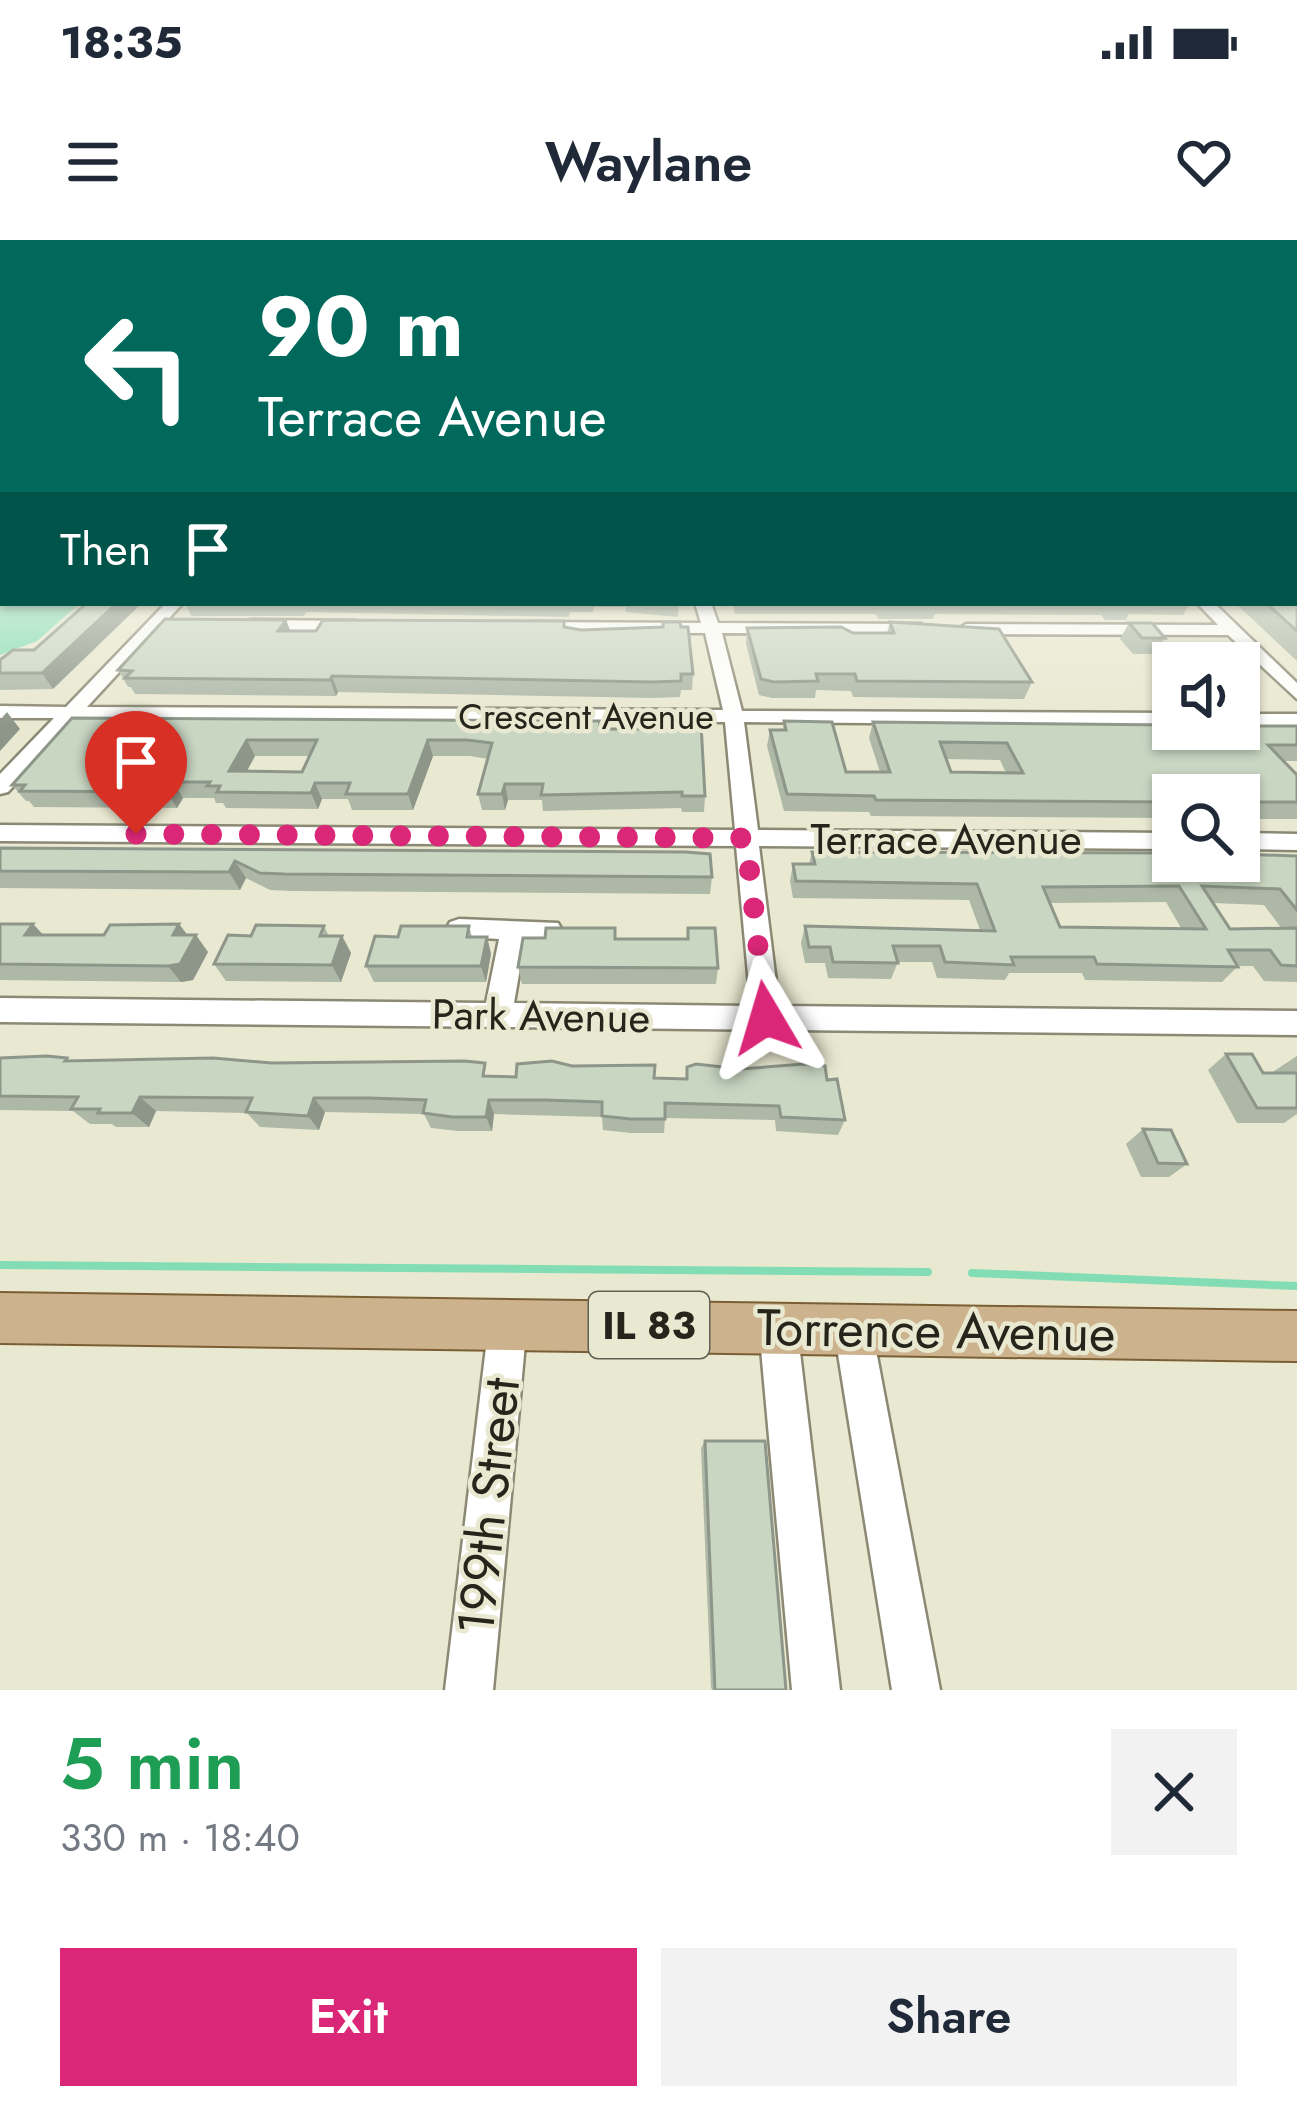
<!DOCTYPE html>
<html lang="en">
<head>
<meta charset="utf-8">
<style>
	body { margin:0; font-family:Jost,sans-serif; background:#f2f2f3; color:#1f2937; height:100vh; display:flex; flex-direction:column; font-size:45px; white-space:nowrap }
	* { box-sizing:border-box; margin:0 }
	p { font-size:39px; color:#747a83 }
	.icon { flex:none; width:66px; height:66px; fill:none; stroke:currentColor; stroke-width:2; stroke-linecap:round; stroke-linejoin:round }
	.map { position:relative; height:1450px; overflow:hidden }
	.side { display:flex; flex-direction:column; background:#fff; flex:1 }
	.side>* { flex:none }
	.top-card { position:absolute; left:0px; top:0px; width:1299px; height:366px; box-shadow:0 3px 9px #0004; background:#00695c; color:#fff; overflow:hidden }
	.buttons { position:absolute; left:1152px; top:402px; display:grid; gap:24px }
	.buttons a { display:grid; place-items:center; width:108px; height:108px; border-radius:0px; background:#fff; box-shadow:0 3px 9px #0004; font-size:60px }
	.pin { position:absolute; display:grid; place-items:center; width:102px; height:102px; color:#fff; margin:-123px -51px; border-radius:50% 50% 50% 0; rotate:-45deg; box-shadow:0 0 12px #0007 }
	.pin .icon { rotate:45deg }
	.me { position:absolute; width:132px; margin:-66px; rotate:353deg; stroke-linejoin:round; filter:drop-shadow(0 0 9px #0008) }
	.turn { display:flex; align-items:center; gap:42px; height:252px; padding:0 60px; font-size:54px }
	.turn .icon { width:156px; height:156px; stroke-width:2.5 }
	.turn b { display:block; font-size:84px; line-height:102px }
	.then { display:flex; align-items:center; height:114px; padding:0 60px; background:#0003; gap:24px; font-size:45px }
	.round { display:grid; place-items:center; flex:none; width:126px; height:126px; border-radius:0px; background:#f2f2f3 }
	.head { display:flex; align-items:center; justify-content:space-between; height:204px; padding:0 60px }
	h1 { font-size:72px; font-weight:600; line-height:90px; color:#1e9e55 }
	.button { display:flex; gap:24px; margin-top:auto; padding:24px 60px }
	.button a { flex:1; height:138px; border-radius:0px; background:#db2777; color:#fff; font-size:48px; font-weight:600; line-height:138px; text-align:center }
	.button a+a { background:#f2f2f3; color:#1f2937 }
	.status { display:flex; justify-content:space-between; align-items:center; height:84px; padding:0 60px; background:#fff; direction:ltr }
	.status svg { height:33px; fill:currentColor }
	header { display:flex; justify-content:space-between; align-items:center; height:156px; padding:0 60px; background:#fff; font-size:54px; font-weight:600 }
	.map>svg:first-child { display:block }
	.water { fill:#83ddb4 }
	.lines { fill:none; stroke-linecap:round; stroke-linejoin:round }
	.stream { stroke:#83ddb4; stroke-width:8 }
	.minor-casing { stroke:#8b8974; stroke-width:5 }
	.major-casing { stroke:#7b5f34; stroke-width:4 }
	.minor { fill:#fff; fill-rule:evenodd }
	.major { fill:#ccb28d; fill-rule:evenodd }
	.wall { fill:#adb8a7; fill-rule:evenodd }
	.shaded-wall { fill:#8d9688 }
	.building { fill:#c9d6c2; stroke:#8d9688; stroke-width:3; fill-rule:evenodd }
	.route { stroke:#db2777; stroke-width:21; stroke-dasharray:0 37.8 }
	.labels { text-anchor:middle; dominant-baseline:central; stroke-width:9; stroke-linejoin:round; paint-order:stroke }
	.far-street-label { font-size:36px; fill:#25251c; stroke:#e9e8d1 }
	.shield { fill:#e9e8d1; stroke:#606052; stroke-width:3 }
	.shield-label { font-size:39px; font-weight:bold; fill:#25251c }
	.street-label { font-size:42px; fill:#25251c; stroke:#e9e8d1 }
	.near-street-label { font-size:51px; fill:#25251c; stroke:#e9e8d1 }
</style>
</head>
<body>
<div class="status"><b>18:35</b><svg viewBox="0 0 49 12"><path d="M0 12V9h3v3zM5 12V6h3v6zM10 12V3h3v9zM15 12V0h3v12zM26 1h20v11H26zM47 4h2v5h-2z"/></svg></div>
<header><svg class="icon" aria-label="menu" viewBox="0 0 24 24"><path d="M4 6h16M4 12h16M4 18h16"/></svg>Waylane<svg class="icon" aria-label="heart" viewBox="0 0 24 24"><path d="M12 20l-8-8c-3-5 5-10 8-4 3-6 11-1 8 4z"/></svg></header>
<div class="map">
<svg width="1297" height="1450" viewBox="0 0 1297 1450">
	<rect width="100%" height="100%" fill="#e9e8d1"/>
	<path class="water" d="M0 352 3 363 79 364 37 401 0 415Z"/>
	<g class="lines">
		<g class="stream">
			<path d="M0 1025 928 1032"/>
			<path d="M972 1033 1297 1046"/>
		</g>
		<defs>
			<g id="minor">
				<path d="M166 363H183L87 467 723 470 705 393 528 392 520 387 528 382 701 383 695 363H711L718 383 921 384 929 389 921 394 722 393 742 471 1173 473V485L744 482 758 590 1173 593V609L759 606 779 766 1297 771V795L0 782V758L486 763 499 699 450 696 446 689 450 682 459 679 558 683 562 690 558 697 525 699 514 763 751 766 736 606 0 601V585L735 590 725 482 76 478 8 552 0 554V534L54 478H0V466L66 467Z"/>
				<path d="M1197 363H1214L1297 443V459L1228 395 966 394 958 389 966 384 1218 385Z"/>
				<path d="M252 380 357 381 365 386 357 391 246 389V381Z"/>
				<rect x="1239" y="474" width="58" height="12"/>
				<path d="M1239 593 1297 594V610L1239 609Z"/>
				<path d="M508 1063 521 1069 527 1082 493 1450H445L489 1082 495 1069Z"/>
				<path d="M778 1068 791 1074 797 1087 840 1450H792L759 1087 765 1074Z"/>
				<path d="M853 1070 866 1076 872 1089 940 1450H892L834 1089 840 1076Z"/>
			</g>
			<path id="major" d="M0 1053 1297 1071V1121L0 1103Z"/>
		</defs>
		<use href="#minor" class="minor-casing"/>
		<use href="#major" class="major-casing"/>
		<use href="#minor" class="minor"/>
		<use href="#major" class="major"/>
	</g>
	<g class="wall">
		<path d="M1297 284V421L1235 363H1296Z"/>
		<path d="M185 363H679L678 377 626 372V367H594L593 372H570L569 377 306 372 304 376H191Z"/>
		<path d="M733 363H1190L1183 375 1129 374 1126 380H1105L1101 375 935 374 933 379H878L876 374H735Z"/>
		<path d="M286 380 290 391 565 387 693 434 692 450H681L680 457 652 458 338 452 336 456 135 454 131 447H128L118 430Z"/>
		<path d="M890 382 1032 442 1024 459 853 457 851 451 816 450 815 458H772L759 455 746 404 747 388 887 393Z"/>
		<path d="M1129 383 1165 398 1156 414H1133L1120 399Z"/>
		<path d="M34 410 53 449 0 450V433Z"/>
		<path d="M72 478 600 481V489L705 556 704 572H682L681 568 543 571 542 560H508L505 570H482L478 554 488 519 470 516H433L413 570H352L348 559H322L318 569 226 568 223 563H216L214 558H183L177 568 34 567 29 561H26L12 545ZM255 516H309L302 532 247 531Z"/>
		<path d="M784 481 846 532H880L869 498 873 482 1297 486V521H1284L1297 535V579H1239V555H1173V578L871 576 869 572 784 571 767 506 770 490H783ZM946 519 1000 520 1006 533 951 532Z"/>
		<path d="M0 608 712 637 710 654 293 651 270 650 246 638 240 650 0 648Z"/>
		<path d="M812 612 1297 616V742L1264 741 1253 726H1238L1222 742 1085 740 1082 733H1009L1005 740 937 738 932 722H898L891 739 828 738 825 723H805L801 703 805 686 980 690 969 660 793 658 790 641 793 624H809ZM1166 662 1181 688 1060 687 1050 663ZM1213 663 1264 665 1282 689H1230Z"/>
		<path d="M0 684H33L43 695H104L179 684 187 695 208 712 193 740 181 742 0 740Z"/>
		<path d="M324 686 329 696H342L351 713 341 742 226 741 214 724 251 696Z"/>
		<path d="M469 686 472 697H487L491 714 486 742H374L366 726 398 697Z"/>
		<path d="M616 699 718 728 716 744H522L518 727Z"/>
		<path d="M1226 814 1263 833H1275L1274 831 1297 816V874L1284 883H1237L1208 830Z"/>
		<path d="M0 818 71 821 272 823 516 837 572 826 654 838 686 839 687 827 827 840 845 880 838 895 776 891 775 880 665 878 664 893H631L603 890 602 877 494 874 492 891H458L431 888 424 874 325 872 319 890 260 887 247 873 156 871 149 887H116L112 884H90L73 871 0 870Z"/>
		<path d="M1143 889 1187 924 1169 937H1141L1126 904Z"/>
		<path d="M705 1201 786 1450H712L711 1447 701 1208Z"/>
	</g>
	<g class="shaded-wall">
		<path d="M117 363H142L53 449 42 433Z"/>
		<path d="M286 380 292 395 278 391Z"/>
		<path d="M332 436 338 452 336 456 330 440Z"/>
		<path d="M7 472 20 489 0 511V480Z"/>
		<path d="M247 500 255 516 238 547 229 531Z"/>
		<path d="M428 500 433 516 413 570 408 554Z"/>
		<path d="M173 542 183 558 177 568 167 552Z"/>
		<path d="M315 543 322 559 318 569 311 553Z"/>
		<path d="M505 544 508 560 505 570 502 554Z"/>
		<path d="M235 621 246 638 240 650 229 632Z"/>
		<path d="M33 684 49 701 25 695Z"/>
		<path d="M179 684 192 701 173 695Z"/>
		<path d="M196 695 208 712 193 740 181 742 168 726Z"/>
		<path d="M342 696 351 713 341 742 332 725Z"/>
		<path d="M487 697 491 714 486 742 481 726Z"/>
		<path d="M140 857 156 871 149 887 132 873Z"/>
		<path d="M314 858 325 872 319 890 308 876Z"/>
		<path d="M489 860 494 874 492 891 486 877Z"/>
	</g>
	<g class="building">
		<path d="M1296 284H1297V391L1266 363H1296Z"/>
		<path d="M87 363H117L42 433H0V420L13 410H34Z"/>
		<path d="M881 363H937L938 364H882Z"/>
		<path d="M165 379 286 380 278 391H316L323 380 564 381V387L581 390 663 387V382H680L681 387H688L693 434H681V441L652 442 332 436 330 440 125 438 132 431 118 430Z"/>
		<path d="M890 382 999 389 1032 442 857 441 855 434H816L818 441 774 442 761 439 747 388 841 387 853 393H894Z"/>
		<path d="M1129 383H1152L1165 398H1142Z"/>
		<path d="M72 478 600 481 599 489H640V481L701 484 705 556H682V552L541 555 543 544H505L502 554H478L492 503 467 500H428L408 554H346L350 543H315L311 553 217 552 220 546H207L210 542H173L167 552 20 551 25 545H12ZM247 500H317L302 532 229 531Z"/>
		<path d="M784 481 832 482 846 532H890L873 482 1173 485V489H1239V486H1297V505H1268L1297 535V562H1239V555H1173V562L876 560 874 556 787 554 770 490H786ZM940 502 1007 503 1023 533 951 532Z"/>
		<path d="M0 608 686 612 710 614 712 637 284 634 260 633 235 621 229 632 0 631Z"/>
		<path d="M812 612 1173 613V621H1239V614L1297 616V670L1280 649 1202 646 1230 689 1297 688V726L1281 725 1270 710H1228L1238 727 1097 724 1094 717H1011L1014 725 945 722 940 706H893L898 723 833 722 830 707H809L805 686 995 691 977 644 796 641 793 624H815ZM1179 646 1206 689 1060 687 1043 647Z"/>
		<path d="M0 684H33L25 695H104L110 685 179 684 173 695H196L180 724 168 726 0 724Z"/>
		<path d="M256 685 324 686 320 696H342L332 725 214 724 228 695 251 696Z"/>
		<path d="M401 686H469L467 697H487L481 726H366L375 696 398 697Z"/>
		<path d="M546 688H615V699H688V688H715L718 728 518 727 523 698H545Z"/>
		<path d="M1226 814H1252L1263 833H1297V868H1257Z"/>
		<path d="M47 816 67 818 65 821 213 818 272 823 465 821 485 823 483 836 516 837 517 824 552 821 572 826 655 825 654 838 687 839V827L696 824 741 829 804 824 825 826 827 840 837 839 845 880 781 877 779 866 665 863V879H631L602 876V862L545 860H489L486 877H452L423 873 426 860 369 858H314L308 876 246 872 252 858 140 857 132 873H98L100 869H71L78 857 0 856V818Z"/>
		<path d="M1143 889 1171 890 1187 924 1158 923Z"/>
		<path d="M705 1201H765L786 1450H715Z"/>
	</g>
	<linearGradient id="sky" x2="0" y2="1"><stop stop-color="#7fc4d3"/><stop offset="0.58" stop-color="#f5f5ea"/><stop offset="1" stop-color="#f5f5ea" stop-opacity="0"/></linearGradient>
	<rect width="1297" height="487" fill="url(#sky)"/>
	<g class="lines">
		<path class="route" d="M136 594 746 598 766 778"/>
	</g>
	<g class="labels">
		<g class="far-street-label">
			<text x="586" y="476">Crescent Avenue</text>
		</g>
		<rect class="shield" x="589" y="1052" width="120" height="66" rx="9"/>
		<g class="shield-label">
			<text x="649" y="1085">IL 83</text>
		</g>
		<g class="street-label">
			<text x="946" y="599">Terrace Avenue</text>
			<text transform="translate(541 776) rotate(1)">Park Avenue</text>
		</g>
		<g class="near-street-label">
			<text transform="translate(936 1090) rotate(1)">Torrence Avenue</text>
			<text transform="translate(488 1266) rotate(-84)">199th Street</text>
		</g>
	</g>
</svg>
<div class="buttons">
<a><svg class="icon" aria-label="sound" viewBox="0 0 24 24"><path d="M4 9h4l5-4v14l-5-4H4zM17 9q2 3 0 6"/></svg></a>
<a><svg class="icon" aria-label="search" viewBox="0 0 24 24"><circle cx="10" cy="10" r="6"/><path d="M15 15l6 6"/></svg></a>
</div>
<div class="pin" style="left:136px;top:594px;background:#d93025"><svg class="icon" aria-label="arrive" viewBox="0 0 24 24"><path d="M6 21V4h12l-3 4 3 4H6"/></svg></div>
<svg class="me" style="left:766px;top:778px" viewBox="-20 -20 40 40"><path d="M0-17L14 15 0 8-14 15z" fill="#db2777" stroke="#fff" stroke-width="4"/></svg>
<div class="top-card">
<div class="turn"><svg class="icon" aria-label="left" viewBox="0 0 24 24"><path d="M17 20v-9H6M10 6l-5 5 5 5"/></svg><div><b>90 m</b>Terrace Avenue</div></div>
<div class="then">Then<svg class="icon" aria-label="arrive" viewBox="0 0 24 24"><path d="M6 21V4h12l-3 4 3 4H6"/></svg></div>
</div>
</div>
<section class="side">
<div class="head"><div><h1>5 min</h1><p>330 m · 18:40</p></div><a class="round"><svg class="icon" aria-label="close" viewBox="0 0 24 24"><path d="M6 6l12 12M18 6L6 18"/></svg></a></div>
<div class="button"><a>Exit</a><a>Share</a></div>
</section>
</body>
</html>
